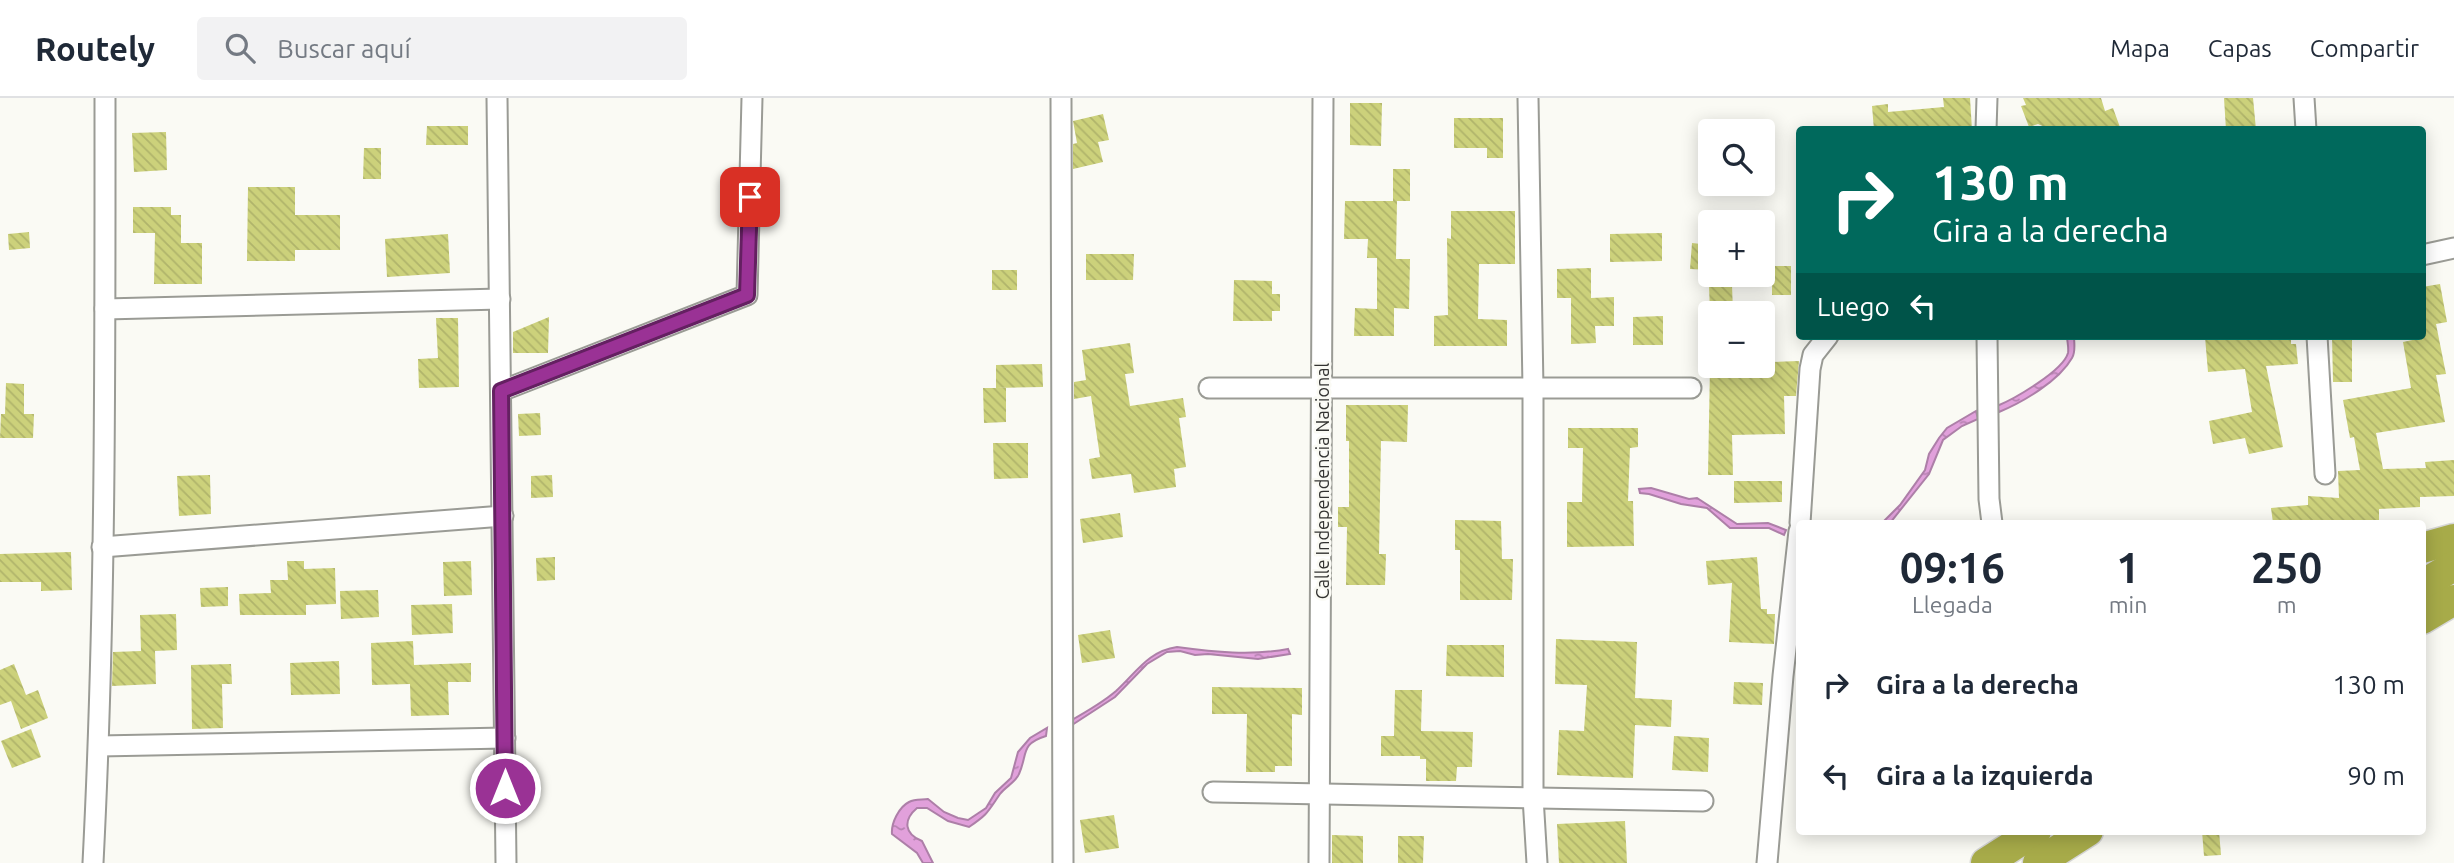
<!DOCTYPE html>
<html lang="es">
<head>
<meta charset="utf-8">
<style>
	body { margin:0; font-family:Ubuntu,sans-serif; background:#f2f2f3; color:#1f2937; height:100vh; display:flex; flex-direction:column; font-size:26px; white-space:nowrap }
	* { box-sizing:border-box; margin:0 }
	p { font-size:23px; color:#747a83 }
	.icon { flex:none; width:38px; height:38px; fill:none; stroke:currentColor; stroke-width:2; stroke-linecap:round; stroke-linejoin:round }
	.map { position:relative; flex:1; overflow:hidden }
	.details { position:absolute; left:1796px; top:422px; width:630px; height:315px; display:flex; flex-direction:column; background:#fff; border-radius:7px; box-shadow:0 4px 18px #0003 }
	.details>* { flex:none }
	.banner { position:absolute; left:1796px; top:28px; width:630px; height:214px; border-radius:7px; box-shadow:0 4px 18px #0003; background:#00695c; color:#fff; overflow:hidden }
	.tools { position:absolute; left:1698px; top:21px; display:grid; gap:14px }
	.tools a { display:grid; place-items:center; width:77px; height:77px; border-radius:7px; background:#fff; box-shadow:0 4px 18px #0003; font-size:35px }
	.pin { position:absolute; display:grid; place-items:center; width:60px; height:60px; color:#fff; margin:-30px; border-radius:14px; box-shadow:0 4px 10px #0006 }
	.me { position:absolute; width:77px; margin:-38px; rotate:0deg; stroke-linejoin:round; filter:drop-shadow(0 0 5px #0008) }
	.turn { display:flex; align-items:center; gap:24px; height:147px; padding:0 21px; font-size:32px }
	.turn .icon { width:91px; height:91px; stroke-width:2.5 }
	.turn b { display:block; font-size:49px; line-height:60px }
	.then { display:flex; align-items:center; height:66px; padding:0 21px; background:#0003; gap:14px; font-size:26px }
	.eta { display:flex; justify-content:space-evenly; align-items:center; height:119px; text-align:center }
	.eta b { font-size:42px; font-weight:700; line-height:49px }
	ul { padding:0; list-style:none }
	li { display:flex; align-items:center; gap:21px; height:91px; padding:0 21px }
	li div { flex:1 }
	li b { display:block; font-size:26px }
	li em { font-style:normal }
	header { display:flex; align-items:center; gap:42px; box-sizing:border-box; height:98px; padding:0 35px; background:#fff; border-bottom:2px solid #e0e1e3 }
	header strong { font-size:33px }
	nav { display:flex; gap:38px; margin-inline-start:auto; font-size:24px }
	.search { width:490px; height:63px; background:#f2f2f3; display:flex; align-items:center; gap:18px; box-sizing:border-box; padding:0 24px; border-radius:7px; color:#747a83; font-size:26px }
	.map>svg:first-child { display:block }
	.water { fill:url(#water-ripples); stroke:#ad7fa8; stroke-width:2 }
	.building { fill:url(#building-back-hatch) }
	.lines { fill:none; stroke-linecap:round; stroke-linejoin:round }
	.minor-casing { stroke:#9a9b95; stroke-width:23 }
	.highway-casing { stroke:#d6d6d6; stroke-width:33 }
	.minor { stroke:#fff; stroke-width:19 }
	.highway { stroke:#a7ab49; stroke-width:30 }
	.route-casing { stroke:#642061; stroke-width:18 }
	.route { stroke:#9a3295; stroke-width:12 }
	.labels { text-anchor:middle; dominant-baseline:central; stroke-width:5; stroke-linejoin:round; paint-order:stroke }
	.street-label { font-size:18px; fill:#333331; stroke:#fafaf4 }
</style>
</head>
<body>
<header>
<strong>Routely</strong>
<div class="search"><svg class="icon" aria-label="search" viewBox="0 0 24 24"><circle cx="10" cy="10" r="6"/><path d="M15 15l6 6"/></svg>Buscar aquí</div>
<nav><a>Mapa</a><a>Capas</a><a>Compartir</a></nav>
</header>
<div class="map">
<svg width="2454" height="765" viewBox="0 0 2454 765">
	<defs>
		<pattern id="water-ripples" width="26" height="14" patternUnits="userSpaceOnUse" patternTransform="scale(1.75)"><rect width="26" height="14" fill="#e1a0db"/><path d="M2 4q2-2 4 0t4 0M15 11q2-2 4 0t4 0" fill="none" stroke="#b783b2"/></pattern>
		<pattern id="building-back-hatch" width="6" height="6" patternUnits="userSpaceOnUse" patternTransform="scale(1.75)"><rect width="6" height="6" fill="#ccd17b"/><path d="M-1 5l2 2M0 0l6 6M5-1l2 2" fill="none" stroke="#b0b46b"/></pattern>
	</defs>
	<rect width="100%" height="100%" fill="#fafaf4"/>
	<g class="water">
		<path d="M2067 238H2074C2074 245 2076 254 2072 260 2059 283 2023 304 1999 314L1997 308C2014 301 2063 273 2068 255 2069 250 2067 243 2067 238Z"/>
		<path d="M1976 313 1978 321 1962 328 1943 342 1929 376 1890 425H1882L1900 407 1925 372 1929 356 1939 340 1947 330Z"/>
		<path d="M1651 390 1689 401 1697 400 1737 426 1768 425 1786 432 1784 437 1769 430H1730L1707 410 1681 406 1649 396 1640 395 1639 391Z"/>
		<path d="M1177 549C1214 554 1251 558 1288 551L1290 556 1258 561 1208 556 1195 557 1180 553 1167 554 1147 566 1115 599 1069 629 1070 623C1086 614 1102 605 1116 593 1136 575 1148 553 1177 549Z"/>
		<path d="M1047 630 1046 638C1020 646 1028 656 1019 676 1016 684 1005 689 1000 696 987 715 988 716 969 729L948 723 927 710H917C903 722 904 736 922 743L933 765H923L917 755 892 736C891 725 899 709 909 704 915 701 922 702 928 701L944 714 958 720 968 722 986 710 995 695 1011 680 1018 654 1030 640Z"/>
	</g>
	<g class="building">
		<path d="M1943 0H1970L1972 32H1874L1872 8 1888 6V14L1944 9Z"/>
		<path d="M2023 0H2101L2105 13 2113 10 2121 32H2051L2038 26 2029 29 2021 8 2026 7Z"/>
		<path d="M2224 0H2253L2256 32H2226Z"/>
		<path d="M1350 5H1382L1381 48 1350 47Z"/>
		<path d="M1103 16 1109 42 1098 44 1103 64 1073 71V46L1077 45 1073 23Z"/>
		<path d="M1454 20H1503V60H1487V50H1454Z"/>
		<path d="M427 28H468V47H426Z"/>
		<path d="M166 34 167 72 134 74 132 35Z"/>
		<path d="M364 50H381V81H363Z"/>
		<rect x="1393" y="71" width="17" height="32"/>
		<path d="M248 89H295V117H340V152H295V163H247Z"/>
		<path d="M1345 103H1397L1396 161H1410L1409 211 1394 210V238H1354L1355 210 1377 211V160H1367L1368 141H1344Z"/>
		<path d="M133 109H171V117H181V145H202V186H154L155 135H133Z"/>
		<path d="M1451 113H1515V166H1479L1478 221 1507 222V248H1434V218L1448 217 1447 140 1451 141Z"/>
		<path d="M29 134 30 150 9 152 8 136Z"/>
		<path d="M1662 135V163L1610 164V136Z"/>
		<path d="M448 136 450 175 387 179 385 141Z"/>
		<path d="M1692 145 1710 147V172L1690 171Z"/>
		<path d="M1086 156H1134L1133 182H1086Z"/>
		<rect x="1772" y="168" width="19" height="29"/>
		<path d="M1591 170V200L1614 199V228H1595L1596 245 1571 246V200H1557V171Z"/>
		<rect x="992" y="172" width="25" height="20"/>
		<path d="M1234 182 1272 183V196H1280V213H1272V223H1233Z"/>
		<path d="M2440 186 2447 224 2436 226 2446 276 2436 277 2445 324 2376 335 2383 371 2426 370 2425 364 2454 362V398L2420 399V409L2379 411V422L2333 425H2273L2271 410 2308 407V398L2339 400 2338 373 2360 372 2354 339 2350 340 2343 302 2411 290 2403 244 2422 240V189Z"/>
		<path d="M1732 187 1733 215H1710L1709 188Z"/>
		<path d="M1663 218V247H1633V219Z"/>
		<path d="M549 219 548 255H513V234Z"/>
		<path d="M436 220H458L459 289 419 290 418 261 438 260Z"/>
		<path d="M2291 238V246H2296L2298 266 2266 268 2283 349 2249 356 2245 340 2213 346 2209 323 2252 314 2245 271 2208 274 2205 239Z"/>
		<path d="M2332 238H2352V284H2333Z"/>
		<path d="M1130 245 1134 275 1125 276 1130 308 1183 300 1186 319 1179 320 1186 369 1174 371 1176 389 1134 395 1131 376 1092 381 1089 361 1100 359 1091 298 1074 301V284L1086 282 1082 252Z"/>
		<path d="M1799 263 1796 298H1784L1785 336 1732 337 1733 377H1708L1710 268H1770V264Z"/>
		<path d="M1042 266 1043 289 996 290V267Z"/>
		<path d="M6 285 24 286V316H34L33 340H0L1 316H5Z"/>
		<path d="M983 290H1006V324L984 325Z"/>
		<path d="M1346 307H1408L1407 344 1381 343 1379 456H1386L1385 487H1346L1347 429H1338V409H1349V343H1346Z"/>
		<path d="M540 315 541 337 519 338 518 316Z"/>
		<path d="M1568 330H1638V349L1630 350 1628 403H1633L1634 448 1567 449V404H1582L1583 350H1568Z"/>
		<path d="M993 345H1028V380L994 381Z"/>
		<path d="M210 377 211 416 179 418 177 378Z"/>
		<path d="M552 377 553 399 531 400V378Z"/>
		<path d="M1734 383H1782V404L1734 405Z"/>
		<path d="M1120 415 1123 439 1083 445 1080 421Z"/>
		<path d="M1455 422 1501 423 1502 461H1513L1512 502H1460V452H1455Z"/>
		<path d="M71 454 72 492 41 493V484H0V456Z"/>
		<path d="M555 459V482L537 483 536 460Z"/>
		<path d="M1757 459 1761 511H1767V516H1775L1774 546 1729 544 1732 485 1708 487 1706 463Z"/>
		<path d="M287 463H304V471L335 470 336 506 306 507V517H240L239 496 271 495 270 482H288Z"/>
		<path d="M471 463 472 497 444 498 443 464Z"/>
		<path d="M228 489V508L201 509 200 490Z"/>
		<path d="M378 492 379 519 341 521 340 493Z"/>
		<path d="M452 506 453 535 412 537 411 507Z"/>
		<path d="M176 516 177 552 155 553 156 586 112 588 113 554 141 553 140 517Z"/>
		<path d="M1110 532 1115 560 1082 565 1078 537Z"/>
		<path d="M1556 541 1637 544 1635 600 1672 602 1671 629 1635 627 1633 680 1557 677 1559 632 1584 633 1587 587 1555 586Z"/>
		<path d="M413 543 414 567 471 565V584H448L449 617 411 618 410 586 372 587 371 545Z"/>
		<path d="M1447 547H1504V579L1446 578Z"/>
		<path d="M339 563 340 596 291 597 290 565Z"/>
		<path d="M14 566 26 597 38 592 48 620 21 631 11 603 0 607V572Z"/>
		<path d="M231 566 232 586H222L223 630 192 631 191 567Z"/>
		<path d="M1734 584 1763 585 1762 607 1733 606Z"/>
		<path d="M1212 589 1302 590V617L1292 616V668H1275V674H1246L1247 616H1212Z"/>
		<path d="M1395 592H1422L1421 633 1473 634 1472 669H1457L1456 683H1426V661H1420V658H1381V638H1394Z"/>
		<path d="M31 631 41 659 12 670 1 643Z"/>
		<path d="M1674 638 1709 640 1708 674 1672 672Z"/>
		<path d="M1114 717 1119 750 1085 755 1080 722Z"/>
		<path d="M1625 723 1627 765H1559L1557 726Z"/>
		<path d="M2202 733H2219L2221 757 2204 758Z"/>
		<path d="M1332 737 1363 738V765H1332Z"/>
		<path d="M1398 738H1424L1423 765H1398Z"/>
	</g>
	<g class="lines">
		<defs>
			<g id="minor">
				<path d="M497 0 506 765"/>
				<path d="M1061 0 1063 765"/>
				<path d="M1528 0 1533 290V699L1537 765"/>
				<path d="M2304 0 2306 32"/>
				<path d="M1986 32 1987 0"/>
				<path d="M2422 157 2454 150"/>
				<path d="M105 211 500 201"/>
				<path d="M1987 238 1989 401 1992 425"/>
				<path d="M2317 238 2325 376"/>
				<path d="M1209 290H1691"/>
				<path d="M501 293 747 197 752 0"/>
				<path d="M1800 425 1810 271 1813 257 1828 238"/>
				<path d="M102 449 503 418"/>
				<path d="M99 648 505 640"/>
				<path d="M1213 694 1703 703"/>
				<path d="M93 765C106 510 105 255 105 0"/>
				<path d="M1319 765 1323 0"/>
				<path d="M1767 765 1783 578 1799 433"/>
			</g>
			<g id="highway">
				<path d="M2422 450 2454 441"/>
				<path d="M2422 487 2454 468"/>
				<path d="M2422 521 2454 502"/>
				<path d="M1986 765 2036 733"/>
				<path d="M2038 765 2088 733"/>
			</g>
		</defs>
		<use href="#minor" class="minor-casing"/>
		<use href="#highway" class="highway-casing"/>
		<use href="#minor" class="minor"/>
		<use href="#highway" class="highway"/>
	</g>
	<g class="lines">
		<defs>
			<path id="route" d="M505 690 501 293 747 197 750 99"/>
		</defs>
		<use href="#route" class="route-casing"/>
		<use href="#route" class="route"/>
	</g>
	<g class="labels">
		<g class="street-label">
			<text transform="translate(1322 383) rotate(-90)">Calle Independencia Nacional</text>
		</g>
	</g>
</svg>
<div class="tools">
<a><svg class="icon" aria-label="search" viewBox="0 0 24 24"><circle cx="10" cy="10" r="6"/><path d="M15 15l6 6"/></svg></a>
<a>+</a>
<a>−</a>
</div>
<div class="pin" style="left:750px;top:99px;background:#d93025"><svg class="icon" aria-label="arrive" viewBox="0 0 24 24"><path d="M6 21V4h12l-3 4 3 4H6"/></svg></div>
<svg class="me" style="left:505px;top:690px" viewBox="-20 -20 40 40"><circle r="17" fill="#9a3295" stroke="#fff" stroke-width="3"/><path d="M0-11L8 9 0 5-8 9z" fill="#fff"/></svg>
<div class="banner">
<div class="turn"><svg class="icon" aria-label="right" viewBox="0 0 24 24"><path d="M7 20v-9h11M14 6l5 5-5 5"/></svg><div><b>130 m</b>Gira a la derecha</div></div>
<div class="then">Luego<svg class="icon" aria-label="left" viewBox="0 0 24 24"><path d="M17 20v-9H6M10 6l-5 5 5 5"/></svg></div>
</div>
<section class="details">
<div class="eta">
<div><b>09:16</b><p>Llegada</p></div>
<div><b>1</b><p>min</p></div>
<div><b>250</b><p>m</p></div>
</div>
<ul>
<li><svg class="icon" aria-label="right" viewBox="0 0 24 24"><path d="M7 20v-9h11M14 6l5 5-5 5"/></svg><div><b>Gira a la derecha</b></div><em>130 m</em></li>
<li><svg class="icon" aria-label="left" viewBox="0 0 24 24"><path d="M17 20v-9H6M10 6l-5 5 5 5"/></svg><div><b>Gira a la izquierda</b></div><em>90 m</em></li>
</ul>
</section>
</div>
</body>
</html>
